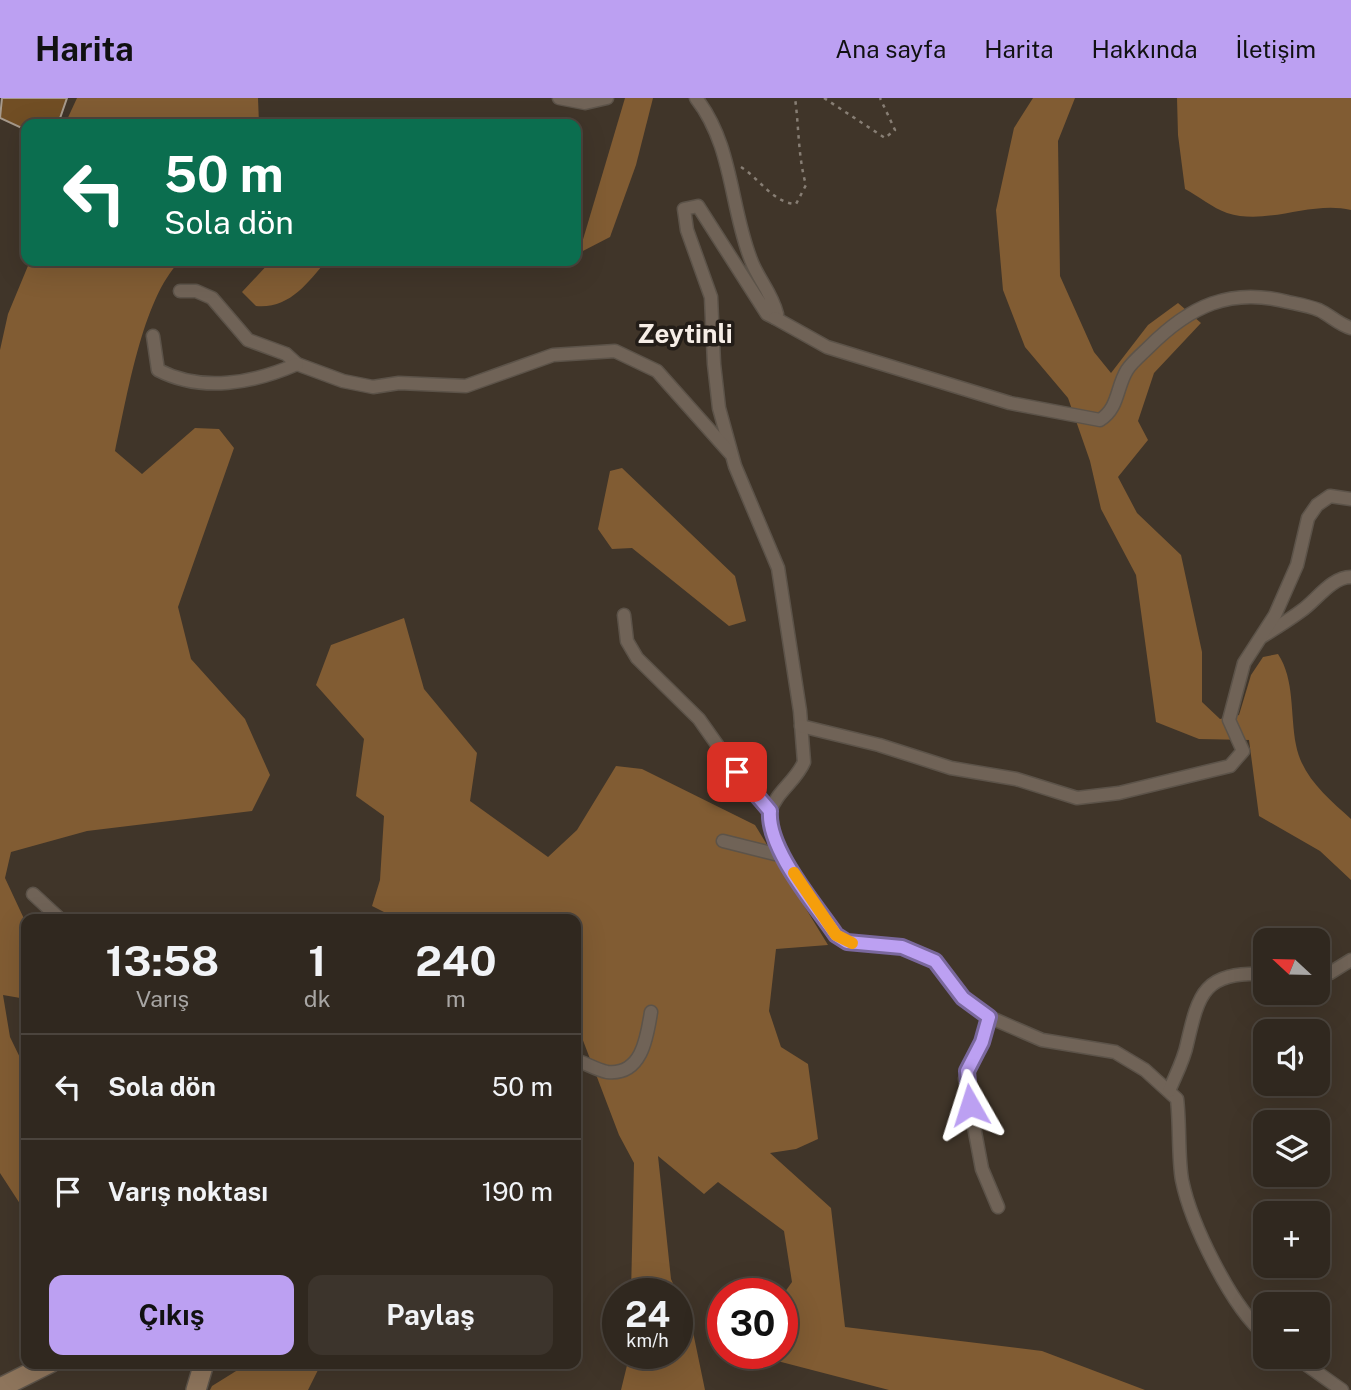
<!DOCTYPE html>
<html lang="tr">
<head>
<meta charset="utf-8">
<style>
	body { margin:0; font-family:"Public Sans",sans-serif; background:#3c342c; color:#f1f3f6; height:100vh; display:flex; flex-direction:column; font-size:26px; white-space:nowrap }
	* { box-sizing:border-box; margin:0 }
	p { font-size:23px; color:#a8a6a4 }
	.icon { flex:none; width:38px; height:38px; fill:none; stroke:currentColor; stroke-width:2; stroke-linecap:round; stroke-linejoin:round }
	.map { position:relative; flex:1; overflow:hidden }
	.sheet { position:absolute; left:21px; top:816px; width:560px; height:455px; display:flex; flex-direction:column; background:#30281f; border-radius:14px; box-shadow:0 7px 28px #0002,0 0 0 2px #4b443d }
	.sheet>* { flex:none }
	.banner { position:absolute; left:21px; top:21px; width:560px; height:147px; border-radius:14px; box-shadow:0 7px 28px #0002,0 0 0 2px #4b443d; background:#0b6e4f; color:#fff; overflow:hidden }
	.needle { width:46px; rotate:292deg }
	.tools { position:absolute; left:1253px; top:830px; display:grid; gap:14px }
	.tools a { display:grid; place-items:center; width:77px; height:77px; border-radius:14px; background:#30281f; box-shadow:0 7px 28px #0002,0 0 0 2px #4b443d; font-size:35px }
	.speed { position:absolute; left:602px; top:1180px; display:flex; gap:14px; font-size:35px; font-weight:700; text-align:center }
	.speed>* { display:grid; place-content:center; width:91px; height:91px; border-radius:50%; background:#30281f; box-shadow:0 7px 28px #0002,0 0 0 2px #4b443d; line-height:1 }
	.speed small { font-size:18px; font-weight:400 }
	.speed .limit { border:10px solid #d22; background:#fff; color:#111 }
	.pin { position:absolute; display:grid; place-items:center; width:60px; height:60px; color:#fff; margin:-30px; border-radius:14px; box-shadow:0 4px 10px #0006 }
	.me { position:absolute; width:77px; margin:-38px; rotate:354deg; stroke-linejoin:round; filter:drop-shadow(0 0 5px #0008) }
	.turn { display:flex; align-items:center; gap:24px; height:147px; padding:0 28px; font-size:32px }
	.turn .icon { width:91px; height:91px; stroke-width:2.5 }
	.turn b { display:block; font-size:49px; line-height:60px }
	.eta { display:flex; justify-content:space-evenly; align-items:center; height:119px; text-align:center }
	.eta b { font-size:42px; font-weight:700; line-height:49px }
	.action { display:flex; gap:14px; margin-top:auto; padding:14px 28px }
	.action a { flex:1; height:80px; border-radius:14px; background:#bca0f2; color:#111; font-size:28px; font-weight:700; line-height:80px; text-align:center }
	.action a+a { background:#3c342c; color:#f1f3f6 }
	ul { padding:0; list-style:none }
	li { display:flex; align-items:center; gap:21px; height:105px; padding:0 28px; border-top:2px solid #4b443d }
	li div { flex:1 }
	li b { display:block; font-size:26px }
	li em { font-style:normal }
	header { display:flex; align-items:center; gap:42px; box-sizing:border-box; height:98px; padding:0 35px; background:#bca0f2; color:#111 }
	header strong { font-size:33px }
	nav { display:flex; gap:38px; margin-inline-start:auto; font-size:24px }
	.map>svg:first-child { display:block }
	.forest { fill:#815c33 }
	.building { fill:#714e24; stroke:#a6998b; stroke-width:2 }
	.lines { fill:none; stroke-linecap:round; stroke-linejoin:round }
	.street-casing { stroke:#5c5349; stroke-width:15 }
	.secondary-casing { stroke:#5c5349; stroke-width:22 }
	.path { stroke:#877e74; stroke-width:2.5; stroke-dasharray:3.5 5; stroke-linecap:butt }
	.street { stroke:#706357; stroke-width:12 }
	.secondary { stroke:#8e755c; stroke-width:19 }
	.route-casing { stroke:#7a689d; stroke-width:18 }
	.route { stroke:#bca0f2; stroke-width:12 }
	.slow { stroke:#f59e0b; stroke-width:12 }
	.labels { text-anchor:middle; dominant-baseline:central; stroke-width:7; stroke-linejoin:round; paint-order:stroke }
	.district-label { font-size:26px; font-weight:bold; fill:#f6eee7; stroke:#231d18 }
</style>
</head>
<body>
<header>
<strong>Harita</strong>
<nav><a>Ana sayfa</a><a>Harita</a><a>Hakkında</a><a>İletişim</a></nav>
</header>
<div class="map">
<svg width="1351" height="1292" viewBox="0 0 1351 1292">
	<rect width="100%" height="100%" fill="#403529"/>
	<g class="forest">
		<path d="M77 0H258L259 26H65Z"/>
		<path d="M625 0H653L636 67 610 139 579 155Z"/>
		<path d="M1033 0H1075L1058 43 1060 178 1094 254 1111 275 1148 227 1178 205 1201 225 1154 275 1138 323 1148 342 1118 379 1137 415 1181 457 1202 554V604L1220 621 1239 617 1251 577 1263 559 1278 556C1295 582 1290 616 1296 647 1302 679 1328 700 1351 721V782L1320 753 1259 718 1249 642 1199 641 1156 624 1136 477 1101 411 1090 363 1068 300 1025 249 1003 192 996 112 1014 30Z"/>
		<path d="M1177 0H1351V112C1311 102 1268 128 1227 115 1213 110 1198 98 1185 91L1178 37Z"/>
		<path d="M30 163H180C142 201 127 300 115 353L142 376 195 330 219 331 234 350 178 509 191 561 245 621 270 677 252 713 87 733 11 754 5 780 26 825V901L3 897 10 939 26 972V1115L0 1075V252L8 216Z"/>
		<path d="M271 163H326C307 186 289 211 256 208L242 194Z"/>
		<path d="M622 370 735 478 746 523 729 528 632 450 612 451 598 431 610 373Z"/>
		<path d="M404 520 424 591 477 655 470 703 548 759 577 732 616 668 642 671 755 727 828 847 776 851 769 913 781 949 808 966 818 1041 796 1051 770 1055 831 1110 845 1229 1042 1253 1145 1292H889L762 1259 760 1255H782V1198L792 1184 784 1133 718 1084 704 1096 658 1058 671 1181 677 1195H631L634 1065 619 1037 576 924V821H398L372 808 380 782 384 718 356 698 364 641 316 587 331 547Z"/>
		<path d="M677 1197 693 1234 705 1292H621L630 1255H677Z"/>
		<path d="M249 1265H321V1266L308 1292H210L212 1288Z"/>
	</g>
	<path class="building" d="M2 0H67L58 26H26V32L0 20Z"/>
	<g class="lines">
		<defs>
			<g id="street">
				<path d="M559 0 585 5 607 0"/>
				<path d="M696 0C733 47 730 109 751 162 758 181 772 195 777 216L775 220 767 216 698 108 684 111 687 132 711 199 714 266 719 310 735 368 778 470 800 613 804 664C796 683 776 694 770 714 762 743 819 812 836 837L847 844 902 849 935 863 963 900 989 919 1042 942 1115 954 1145 972 1177 1001C1180 1025 1178 1060 1182 1082 1191 1126 1231 1208 1265 1237"/>
				<path d="M180 193H196L212 200 248 242 286 256 297 266 343 283 373 289 399 285 466 288 553 257 615 253 657 273 730 355"/>
				<path d="M775 220 827 249 1010 305 1100 322C1119 310 1116 290 1127 272 1132 264 1142 256 1149 249 1190 208 1230 189 1288 204 1297 206 1309 208 1319 212 1330 217 1338 226 1351 230"/>
				<path d="M153 238 158 272C202 295 254 285 297 266"/>
				<path d="M624 517 627 543 637 560 699 621 749 692 770 713"/>
				<path d="M1263 538C1276 530 1289 522 1301 513 1316 503 1331 479 1351 479"/>
				<path d="M801 628 879 647 951 670 1016 681 1077 700 1119 695 1230 668 1243 653 1229 622 1244 565 1275 517 1297 467 1308 420 1317 407 1330 398 1351 401"/>
				<path d="M723 743 783 758"/>
				<path d="M33 796 60 821"/>
				<path d="M1318 876 1330 875 1351 862"/>
				<path d="M989 919 982 944 965 981 982 1071 998 1109"/>
				<path d="M576 962C585 965 597 972 607 974 642 978 647 939 651 914"/>
				<path d="M1169 993C1175 978 1184 962 1187 946 1199 894 1204 874 1265 876"/>
				<path d="M1294 1258 1342 1292"/>
			</g>
			<g id="secondary">
				<path d="M0 1290 50 1265"/>
				<path d="M196 1292 204 1265"/>
			</g>
		</defs>
		<use href="#street" class="street-casing"/>
		<use href="#secondary" class="secondary-casing"/>
		<g class="path">
			<path d="M824 0 885 40 895 32 880 0"/>
			<path d="M741 69C760 81 773 105 796 106L806 87C798 59 799 29 795 0"/>
		</g>
		<use href="#street" class="street"/>
		<use href="#secondary" class="secondary"/>
	</g>
	<g class="lines">
		<defs>
			<path id="route" d="M737 674 770 713C767 751 815 806 836 837L847 844 902 849 935 863 963 900 989 919 982 944 967 973 970 1007"/>
		</defs>
		<use href="#route" class="route-casing"/>
		<use href="#route" class="route"/>
		<path class="slow" d="M794 775 836 837 852 845"/>
	</g>
	<g class="labels">
		<g class="district-label">
			<text x="685" y="235">Zeytinli</text>
		</g>
	</g>
</svg>
<div class="tools">
<a><svg class="needle" viewBox="-14 -14 28 28"><path d="M0-13l5 13h-10z" fill="#e53935"/><path d="M0 13l5-13h-10z" fill="#a8a6a4"/></svg></a>
<a><svg class="icon" aria-label="sound" viewBox="0 0 24 24"><path d="M4 9h4l5-4v14l-5-4H4zM17 9q2 3 0 6"/></svg></a>
<a><svg class="icon" aria-label="layers" viewBox="0 0 24 24"><path d="M12 4l9 5-9 5-9-5zM3 14l9 5 9-5"/></svg></a>
<a>+</a>
<a>−</a>
</div>
<div class="speed"><div>24<small>km/h</small></div><div class="limit">30</div></div>
<div class="pin" style="left:737px;top:674px;background:#d93025"><svg class="icon" aria-label="arrive" viewBox="0 0 24 24"><path d="M6 21V4h12l-3 4 3 4H6"/></svg></div>
<svg class="me" style="left:970px;top:1007px" viewBox="-20 -20 40 40"><path d="M0-17L14 15 0 8-14 15z" fill="#bca0f2" stroke="#fff" stroke-width="4"/></svg>
<div class="banner">
<div class="turn"><svg class="icon" aria-label="left" viewBox="0 0 24 24"><path d="M17 20v-9H6M10 6l-5 5 5 5"/></svg><div><b>50 m</b>Sola dön</div></div>
</div>
<section class="sheet">
<div class="eta">
<div><b>13:58</b><p>Varış</p></div>
<div><b>1</b><p>dk</p></div>
<div><b>240</b><p>m</p></div>
</div>
<ul>
<li><svg class="icon" aria-label="left" viewBox="0 0 24 24"><path d="M17 20v-9H6M10 6l-5 5 5 5"/></svg><div><b>Sola dön</b></div><em>50 m</em></li>
<li><svg class="icon" aria-label="arrive" viewBox="0 0 24 24"><path d="M6 21V4h12l-3 4 3 4H6"/></svg><div><b>Varış noktası</b></div><em>190 m</em></li>
</ul>
<div class="action"><a>Çıkış</a><a>Paylaş</a></div>
</section>
</div>
</body>
</html>
